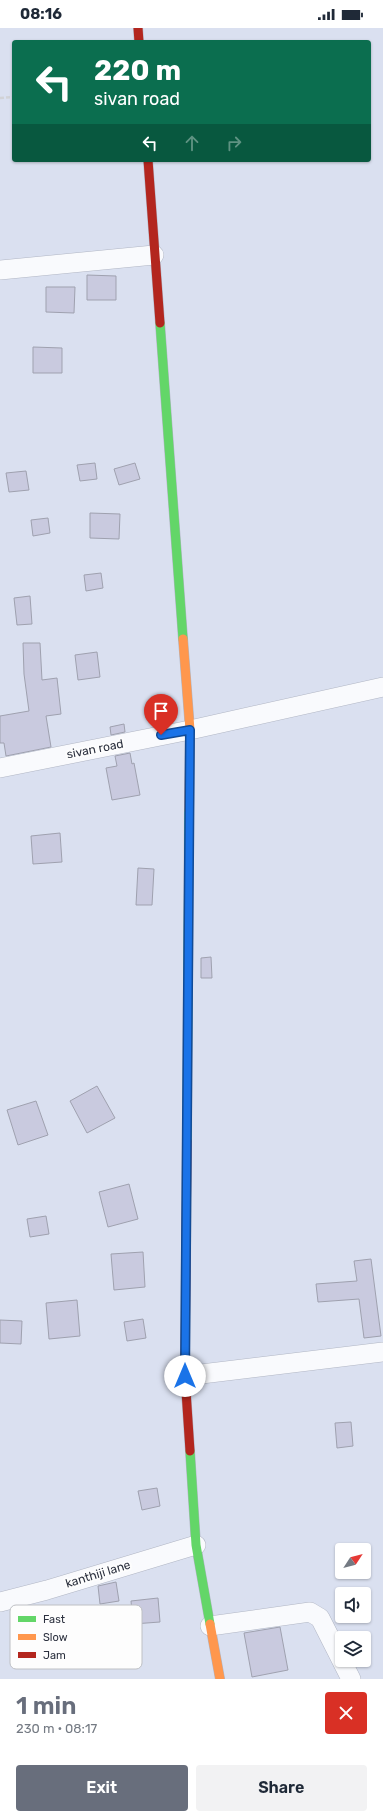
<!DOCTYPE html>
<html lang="en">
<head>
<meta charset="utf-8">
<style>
	body { margin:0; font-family:Rubik,sans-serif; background:#f2f2f3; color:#1f2937; height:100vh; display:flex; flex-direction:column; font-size:15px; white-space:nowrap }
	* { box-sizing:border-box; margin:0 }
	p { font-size:13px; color:#747a83 }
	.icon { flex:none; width:22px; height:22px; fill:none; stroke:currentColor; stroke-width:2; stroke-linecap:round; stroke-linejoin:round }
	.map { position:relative; height:1651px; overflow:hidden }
	.side { display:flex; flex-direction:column; background:#fff; flex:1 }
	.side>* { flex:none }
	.guide { position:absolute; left:12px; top:12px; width:359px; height:122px; border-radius:4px; box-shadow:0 1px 3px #0004; background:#0b6e4f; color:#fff; overflow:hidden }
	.needle { width:26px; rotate:54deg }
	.controls { position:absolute; left:335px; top:1515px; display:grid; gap:8px }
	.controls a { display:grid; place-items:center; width:36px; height:36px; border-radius:4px; background:#fff; box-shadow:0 1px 3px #0004; font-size:20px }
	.pin { position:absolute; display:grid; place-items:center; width:34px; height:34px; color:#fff; margin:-41px -17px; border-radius:50% 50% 50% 0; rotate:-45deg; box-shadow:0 0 4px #0007 }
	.pin .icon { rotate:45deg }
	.me { position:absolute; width:44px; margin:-22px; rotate:0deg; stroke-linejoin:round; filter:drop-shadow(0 0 3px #0008) }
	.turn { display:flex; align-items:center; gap:14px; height:84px; padding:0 16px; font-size:18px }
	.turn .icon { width:52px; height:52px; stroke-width:2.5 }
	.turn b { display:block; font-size:28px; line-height:34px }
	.lanes { display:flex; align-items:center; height:38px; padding:0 16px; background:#0003; justify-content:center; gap:20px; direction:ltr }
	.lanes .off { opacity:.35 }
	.round { display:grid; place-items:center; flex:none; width:42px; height:42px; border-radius:4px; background:#f2f2f3 }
	.headline { display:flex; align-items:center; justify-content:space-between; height:68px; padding:0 16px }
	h1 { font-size:24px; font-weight:600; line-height:30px; color:#686e7c }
	.cta { display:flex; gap:8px; margin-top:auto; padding:8px 16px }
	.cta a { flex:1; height:46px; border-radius:4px; background:#686e7c; color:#fff; font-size:16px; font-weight:600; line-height:46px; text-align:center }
	.cta a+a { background:#f2f2f3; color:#1f2937 }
	.status { display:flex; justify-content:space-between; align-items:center; height:28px; padding:0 20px; background:#fff; direction:ltr }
	.status svg { height:11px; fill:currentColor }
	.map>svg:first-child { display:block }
	.building { fill:#c9cadf; stroke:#9fa1af }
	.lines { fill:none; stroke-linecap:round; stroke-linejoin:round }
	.street-casing { stroke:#b1b6c4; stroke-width:20 }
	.fast-casing { stroke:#b1b6c4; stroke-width:10 }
	.slow-casing { stroke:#b1b6c4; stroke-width:10 }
	.jam-casing { stroke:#b1b6c4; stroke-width:10 }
	.path { stroke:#d1d2d6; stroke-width:2.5; stroke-dasharray:4 2; stroke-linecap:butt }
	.street { stroke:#f9fafd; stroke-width:19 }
	.fast { stroke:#63d668; stroke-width:9 }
	.slow { stroke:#ff974d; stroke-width:9 }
	.jam { stroke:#b3261e; stroke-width:9 }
	.route-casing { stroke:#114b97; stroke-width:10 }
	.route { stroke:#1a73e8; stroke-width:7 }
	.labels { text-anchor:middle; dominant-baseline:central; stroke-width:4; stroke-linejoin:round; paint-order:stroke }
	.street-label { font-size:12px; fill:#2b303e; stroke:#fdfdfd }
	.key { fill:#fdfdfd; stroke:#bec0c4; stroke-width:1 }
	.key-label { font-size:11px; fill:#2b303e }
</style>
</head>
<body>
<div class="status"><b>08:16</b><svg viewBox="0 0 49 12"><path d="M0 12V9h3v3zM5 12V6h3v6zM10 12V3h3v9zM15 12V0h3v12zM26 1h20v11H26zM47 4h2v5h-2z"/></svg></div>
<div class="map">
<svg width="383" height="1651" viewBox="0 0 383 1651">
	<rect width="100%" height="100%" fill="#dae0f0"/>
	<g class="building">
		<path d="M87 247 116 248V272H87Z"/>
		<path d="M46 259H75L74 285 46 284Z"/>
		<path d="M33 319 62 320V345H33Z"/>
		<path d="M95 435 97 451 80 453 77 437Z"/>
		<path d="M135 435 140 451 119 457 114 441Z"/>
		<path d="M26 443 29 462 9 464 6 445Z"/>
		<path d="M90 485 120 486 119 511 90 510Z"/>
		<path d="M48 490 50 505 33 508 31 492Z"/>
		<path d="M101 545 103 560 86 563 84 547Z"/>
		<path d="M30 568 32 596 17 597 14 570Z"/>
		<path d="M23 615H40L42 652 57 650 61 686 46 688 51 719 6 728 4 715H0V688L29 683 24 646Z"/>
		<path d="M97 624 100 649 78 652 75 627Z"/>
		<path d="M124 696 125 704 111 707 110 699Z"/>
		<path d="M130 725 132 736 134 735 140 767 112 772 106 740 117 738 115 728Z"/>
		<path d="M60 805 62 834 33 836 31 808Z"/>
		<path d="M138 840 154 841 152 877H136Z"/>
		<path d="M211 929 212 950H201V930Z"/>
		<path d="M97 1058 115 1090 87 1105 70 1073Z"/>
		<path d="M36 1073 48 1107 18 1117 7 1082Z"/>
		<path d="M129 1156 138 1191 108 1199 99 1164Z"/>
		<path d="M46 1188 49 1206 30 1209 27 1191Z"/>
		<path d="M143 1224 145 1259 114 1262 111 1226Z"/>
		<path d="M371 1231 381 1308 364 1310 359 1271 318 1274 316 1256 357 1253 354 1233Z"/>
		<path d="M77 1272 80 1308 49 1311 46 1275Z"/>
		<path d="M143 1291 146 1310 127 1313 124 1294Z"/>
		<path d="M0 1292 22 1293 21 1316 0 1315Z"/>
		<path d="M351 1394 353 1418 337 1420 335 1395Z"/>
		<path d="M157 1460 160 1478 142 1482 138 1463Z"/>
		<path d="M116 1554 119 1573 100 1576 98 1558Z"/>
		<path d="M158 1570 160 1594 133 1596 131 1573Z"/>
		<path d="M280 1599 288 1642 252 1649 244 1605Z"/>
	</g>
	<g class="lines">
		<defs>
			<g id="street">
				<path d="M0 242 154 227"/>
				<path d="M0 740 190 702 383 659"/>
				<path d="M185 1348 383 1324"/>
				<path d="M0 1574 47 1562 196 1517"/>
				<path d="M210 1598 310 1584 320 1590 351 1651"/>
			</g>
			<g id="fast">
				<path d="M160 295 183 611"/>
				<path d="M187 1113 189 782"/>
				<path d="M190 1423 196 1517 210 1596"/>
			</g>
			<g id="slow">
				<path d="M183 611 190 702 189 782"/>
				<path d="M210 1596 220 1651"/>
			</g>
			<g id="jam">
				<path d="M138 0 139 14"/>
				<path d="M148 132 160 295"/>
				<path d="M187 1113 185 1348 190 1423"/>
			</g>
		</defs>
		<use href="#street" class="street-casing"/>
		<use href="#fast" class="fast-casing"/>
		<use href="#slow" class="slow-casing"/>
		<use href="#jam" class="jam-casing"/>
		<path class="path" d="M0 70 14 69"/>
		<use href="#street" class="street"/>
		<use href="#fast" class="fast"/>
		<use href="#slow" class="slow"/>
		<use href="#jam" class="jam"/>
	</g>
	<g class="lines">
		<defs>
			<path id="route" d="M161 707 190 702 185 1348"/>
		</defs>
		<use href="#route" class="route-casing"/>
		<use href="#route" class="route"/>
	</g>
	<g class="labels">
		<g class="street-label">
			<text transform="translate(95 721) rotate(-11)">sivan road</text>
			<text transform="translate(98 1546) rotate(-17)">kanthiji lane</text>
		</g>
	</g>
	<rect x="10" y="1577" width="132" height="64" rx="6" class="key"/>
	<rect x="18" y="1588" width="18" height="6" fill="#63d668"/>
	<rect x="18" y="1606" width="18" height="6" fill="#ff974d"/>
	<rect x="18" y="1624" width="18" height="6" fill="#b3261e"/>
	<g class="key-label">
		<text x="43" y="1595">Fast</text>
		<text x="43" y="1613">Slow</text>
		<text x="43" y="1631">Jam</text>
	</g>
</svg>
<div class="controls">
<a><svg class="needle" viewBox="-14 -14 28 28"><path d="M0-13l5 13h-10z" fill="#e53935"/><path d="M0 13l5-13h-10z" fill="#747a83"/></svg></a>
<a><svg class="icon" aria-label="sound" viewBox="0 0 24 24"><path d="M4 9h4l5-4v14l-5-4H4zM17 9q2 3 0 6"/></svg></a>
<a><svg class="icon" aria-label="layers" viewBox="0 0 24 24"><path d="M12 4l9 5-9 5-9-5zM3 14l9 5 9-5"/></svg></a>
</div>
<div class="pin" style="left:161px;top:707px;background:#d93025"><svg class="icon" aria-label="arrive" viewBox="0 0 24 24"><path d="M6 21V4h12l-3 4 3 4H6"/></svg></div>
<svg class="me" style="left:185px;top:1348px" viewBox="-20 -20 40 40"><circle r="19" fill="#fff"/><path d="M0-13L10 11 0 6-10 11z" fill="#1a73e8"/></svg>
<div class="guide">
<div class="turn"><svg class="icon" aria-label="left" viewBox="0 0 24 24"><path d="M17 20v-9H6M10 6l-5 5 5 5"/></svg><div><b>220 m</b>sivan road</div></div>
<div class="lanes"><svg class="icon" aria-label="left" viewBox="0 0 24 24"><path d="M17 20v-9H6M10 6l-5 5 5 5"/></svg><svg class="icon off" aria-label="ahead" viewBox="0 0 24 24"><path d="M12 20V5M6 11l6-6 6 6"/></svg><svg class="icon off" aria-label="right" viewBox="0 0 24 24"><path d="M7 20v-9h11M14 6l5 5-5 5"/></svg></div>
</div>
</div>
<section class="side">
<div class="headline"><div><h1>1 min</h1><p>230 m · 08:17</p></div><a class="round" style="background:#d93025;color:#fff"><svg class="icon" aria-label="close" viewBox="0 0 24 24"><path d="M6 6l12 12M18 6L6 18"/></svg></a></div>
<div class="cta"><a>Exit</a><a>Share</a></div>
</section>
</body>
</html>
